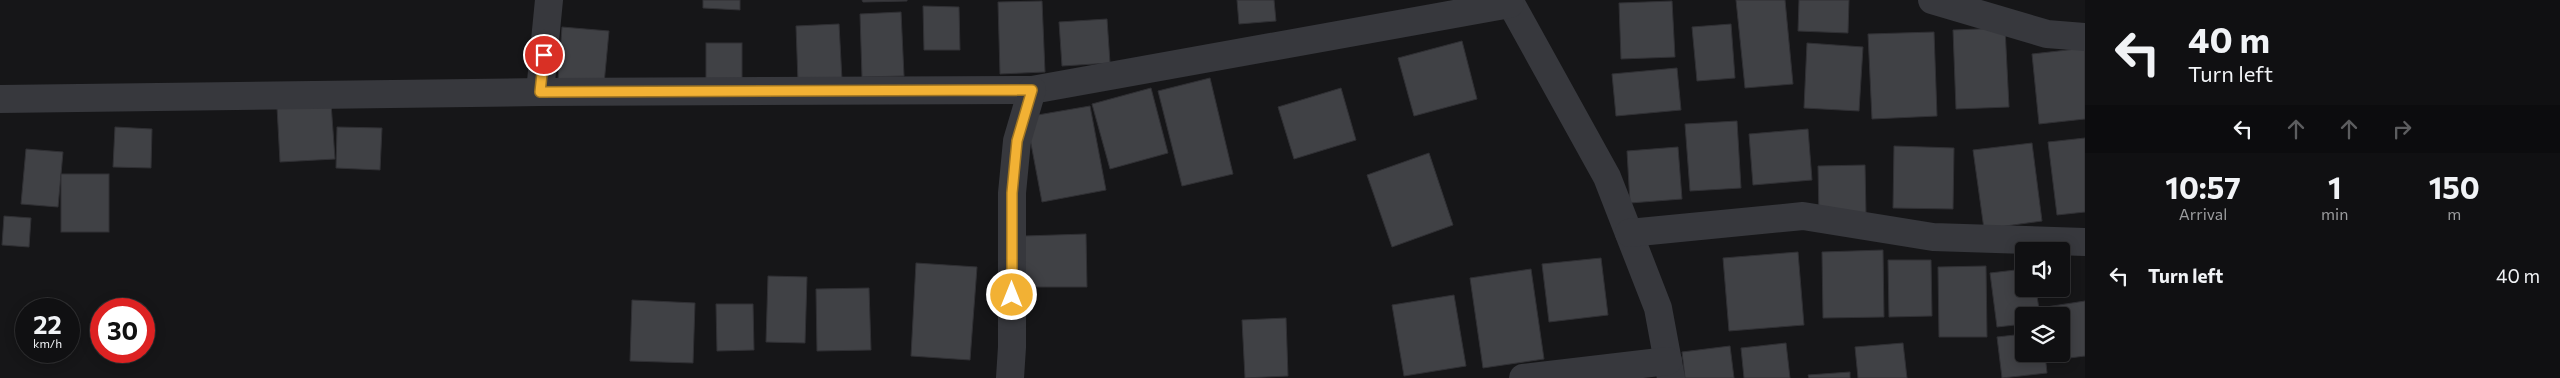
<!DOCTYPE html>
<html lang="en">
<head>
<meta charset="utf-8">
<style>
	body { margin:0; font-family:Commissioner,sans-serif; background:#19191b; color:#f1f3f6; height:100vh; display:flex; flex-direction:column; font-size:19px; white-space:nowrap }
	* { box-sizing:border-box; margin:0 }
	p { font-size:16px; color:#9c9d9f }
	.icon { flex:none; width:28px; height:28px; fill:none; stroke:currentColor; stroke-width:2; stroke-linecap:round; stroke-linejoin:round }
	.map { position:relative; flex:1; overflow:hidden }
	.side { display:flex; flex-direction:column; background:#101012; width:475px }
	.side>* { flex:none }
	.banner { background:#101012; color:#f1f3f6; overflow:hidden }
	.buttons { position:absolute; left:2015px; top:242px; display:grid; gap:10px }
	.buttons a { display:grid; place-items:center; width:55px; height:55px; border-radius:5px; background:#101012; box-shadow:0 2px 12px #0003,0 0 0 1px #303032; font-size:25px }
	.speed { position:absolute; left:15px; top:298px; display:flex; gap:10px; font-size:25px; font-weight:700; text-align:center }
	.speed>* { display:grid; place-content:center; width:65px; height:65px; border-radius:50%; background:#101012; box-shadow:0 2px 12px #0003,0 0 0 1px #303032; line-height:1 }
	.speed small { font-size:12px; font-weight:400 }
	.speed .limit { border:8px solid #d22; background:#fff; color:#111 }
	.pin { position:absolute; display:grid; place-items:center; width:42px; height:42px; color:#fff; margin:-21px; border:2px solid #fff; border-radius:50%; box-shadow:0 1px 5px #0007 }
	.me { position:absolute; width:55px; margin:-28px; rotate:0deg; stroke-linejoin:round; filter:drop-shadow(0 0 4px #0008) }
	.turn { display:flex; align-items:center; gap:18px; height:105px; padding:0 20px; font-size:22px }
	.turn .icon { width:65px; height:65px; stroke-width:2.5 }
	.turn b { display:block; font-size:35px; line-height:42px }
	.lanes { display:flex; align-items:center; height:48px; padding:0 20px; background:#0003; justify-content:center; gap:25px; direction:ltr }
	.lanes .off { opacity:.35 }
	.eta { display:flex; justify-content:space-evenly; align-items:center; height:85px; text-align:center }
	.eta b { font-size:30px; font-weight:700; line-height:35px }
	ul { padding:0; list-style:none }
	li { display:flex; align-items:center; gap:15px; height:75px; padding:0 20px }
	li div { flex:1 }
	li b { display:block; font-size:19px }
	li em { font-style:normal }
	main { display:flex; flex:1; min-height:0 }
	.map>svg:first-child { display:block }
	.building { fill:#404145; stroke:#303034 }
	.lines { fill:none; stroke-linecap:round; stroke-linejoin:round }
	.minor { stroke:#37383d; stroke-width:28 }
	.route-casing { stroke:#9d7322; stroke-width:12 }
	.route { stroke:#f2b134; stroke-width:9 }
</style>
</head>
<body>
<main>
<div class="map">
<svg width="2085" height="378" viewBox="0 0 2085 378">
	<rect width="100%" height="100%" fill="#161618"/>
	<g class="building">
		<path d="M703 0H740V10L703 8Z"/>
		<path d="M862 0H907V1L863 2Z"/>
		<path d="M1237 0H1274L1276 21 1239 24Z"/>
		<path d="M1736 0H1785L1793 84 1745 88Z"/>
		<path d="M1799 0H1849L1848 33 1798 31Z"/>
		<path d="M1042 1 1045 72 1000 74 998 2Z"/>
		<path d="M1672 1 1675 57 1621 59 1619 3Z"/>
		<path d="M923 6 959 7 960 50H924Z"/>
		<path d="M901 12 904 76 862 77 860 14Z"/>
		<path d="M1107 19 1110 63 1062 66 1059 22Z"/>
		<path d="M839 24 842 80 798 82 796 26Z"/>
		<path d="M1731 24 1735 78 1697 81 1692 27Z"/>
		<path d="M562 27 609 31 604 84 558 80Z"/>
		<path d="M2005 28 2009 107 1956 109 1953 30Z"/>
		<path d="M1934 32 1937 116 1872 119 1868 34Z"/>
		<path d="M1462 41 1477 99 1414 116 1398 58Z"/>
		<rect x="706" y="43" width="36" height="43"/>
		<path d="M1807 43 1863 47 1859 111 1804 108Z"/>
		<path d="M2085 48V119L2039 124 2032 54Z"/>
		<path d="M1677 68 1681 110 1616 116 1612 74Z"/>
		<path d="M1210 78 1233 174 1182 186 1158 91Z"/>
		<path d="M1151 88 1168 153 1110 169 1092 104Z"/>
		<path d="M1341 88 1356 140 1294 159 1278 107Z"/>
		<path d="M331 103 335 159 280 162 277 107Z"/>
		<path d="M1090 106 1106 190 1042 202 1026 117Z"/>
		<path d="M1737 121 1741 188 1690 191 1685 124Z"/>
		<path d="M115 127 152 129 151 168 113 167Z"/>
		<path d="M337 127 382 128 380 170 336 168Z"/>
		<path d="M1808 129 1812 180 1753 185 1749 134Z"/>
		<path d="M2085 138V212L2057 215 2048 142Z"/>
		<path d="M2032 143 2042 221 1984 229 1973 150Z"/>
		<path d="M1894 146 1954 148 1953 209 1893 208Z"/>
		<path d="M1678 147 1682 199 1630 203 1627 151Z"/>
		<path d="M26 149 63 152 58 207 21 204Z"/>
		<path d="M1429 153 1453 225 1392 247 1367 175Z"/>
		<path d="M1865 165 1866 215 1819 216 1818 166Z"/>
		<rect x="61" y="174" width="48" height="58"/>
		<path d="M4 216 31 218 29 247 2 245Z"/>
		<path d="M1086 234 1087 287H1024V236Z"/>
		<path d="M1883 250 1884 317 1823 318 1822 252Z"/>
		<path d="M1798 252 1804 325 1729 331 1723 258Z"/>
		<path d="M1601 258 1608 315 1549 322 1542 264Z"/>
		<path d="M1888 260H1931L1932 316 1889 317Z"/>
		<path d="M916 263 977 267 970 360 911 356Z"/>
		<path d="M1986 266 1987 337H1939L1938 267Z"/>
		<path d="M1531 269 1544 359 1483 368 1470 278Z"/>
		<path d="M2024 269V289H2036L2040 316H2024V324L1997 327 1990 273Z"/>
		<path d="M768 276 807 277 805 343 766 342Z"/>
		<path d="M869 288 871 350 817 351 816 289Z"/>
		<path d="M1454 295 1466 366 1404 376 1392 305Z"/>
		<path d="M632 300 695 303 693 363 630 361Z"/>
		<path d="M2085 301V356L2054 360 2053 354H2061V316H2047L2046 307Z"/>
		<path d="M716 304H753L754 350 717 351Z"/>
		<path d="M1286 318 1288 376 1245 378 1242 320Z"/>
		<path d="M2024 334V354H2045L2047 373 2002 378 1997 337Z"/>
		<path d="M1786 343 1790 378H1744L1741 348Z"/>
		<path d="M1903 343 1907 378H1858L1855 347Z"/>
		<path d="M1730 346 1734 378H1685L1682 352Z"/>
		<path d="M1850 372V378H1809L1808 375Z"/>
	</g>
	<g class="lines">
		<g class="minor">
			<path d="M1509 0 1607 177 1658 308 1671 378"/>
			<path d="M1932 0 2047 34 2085 37"/>
			<path d="M540 92 549 0"/>
			<path d="M0 99 540 92 1032 90 1510 4"/>
			<path d="M1629 233 1803 216 1933 237 2085 242"/>
			<path d="M1010 378 1012 347V193L1017 141 1032 90"/>
			<path d="M1523 378 1668 361"/>
		</g>
	</g>
	<g class="lines">
		<defs>
			<path id="route" d="M544 55 540 92 1032 90 1017 141 1012 193V295"/>
		</defs>
		<use href="#route" class="route-casing"/>
		<use href="#route" class="route"/>
	</g>
</svg>
<div class="buttons">
<a><svg class="icon" aria-label="sound" viewBox="0 0 24 24"><path d="M4 9h4l5-4v14l-5-4H4zM17 9q2 3 0 6"/></svg></a>
<a><svg class="icon" aria-label="layers" viewBox="0 0 24 24"><path d="M12 4l9 5-9 5-9-5zM3 14l9 5 9-5"/></svg></a>
</div>
<div class="speed"><div>22<small>km/h</small></div><div class="limit">30</div></div>
<div class="pin" style="left:544px;top:55px;background:#d93025"><svg class="icon" aria-label="arrive" viewBox="0 0 24 24"><path d="M6 21V4h12l-3 4 3 4H6"/></svg></div>
<svg class="me" style="left:1012px;top:295px" viewBox="-20 -20 40 40"><circle r="17" fill="#f2b134" stroke="#fff" stroke-width="3"/><path d="M0-11L8 9 0 5-8 9z" fill="#fff"/></svg>
</div>
<section class="side">
<div class="banner">
<div class="turn"><svg class="icon" aria-label="left" viewBox="0 0 24 24"><path d="M17 20v-9H6M10 6l-5 5 5 5"/></svg><div><b>40 m</b>Turn left</div></div>
<div class="lanes"><svg class="icon" aria-label="left" viewBox="0 0 24 24"><path d="M17 20v-9H6M10 6l-5 5 5 5"/></svg><svg class="icon off" aria-label="ahead" viewBox="0 0 24 24"><path d="M12 20V5M6 11l6-6 6 6"/></svg><svg class="icon off" aria-label="ahead" viewBox="0 0 24 24"><path d="M12 20V5M6 11l6-6 6 6"/></svg><svg class="icon off" aria-label="right" viewBox="0 0 24 24"><path d="M7 20v-9h11M14 6l5 5-5 5"/></svg></div>
</div>
<div class="eta">
<div><b>10:57</b><p>Arrival</p></div>
<div><b>1</b><p>min</p></div>
<div><b>150</b><p>m</p></div>
</div>
<ul>
<li><svg class="icon" aria-label="left" viewBox="0 0 24 24"><path d="M17 20v-9H6M10 6l-5 5 5 5"/></svg><div><b>Turn left</b></div><em>40 m</em></li>
</ul>
</section>
</main>
</body>
</html>
